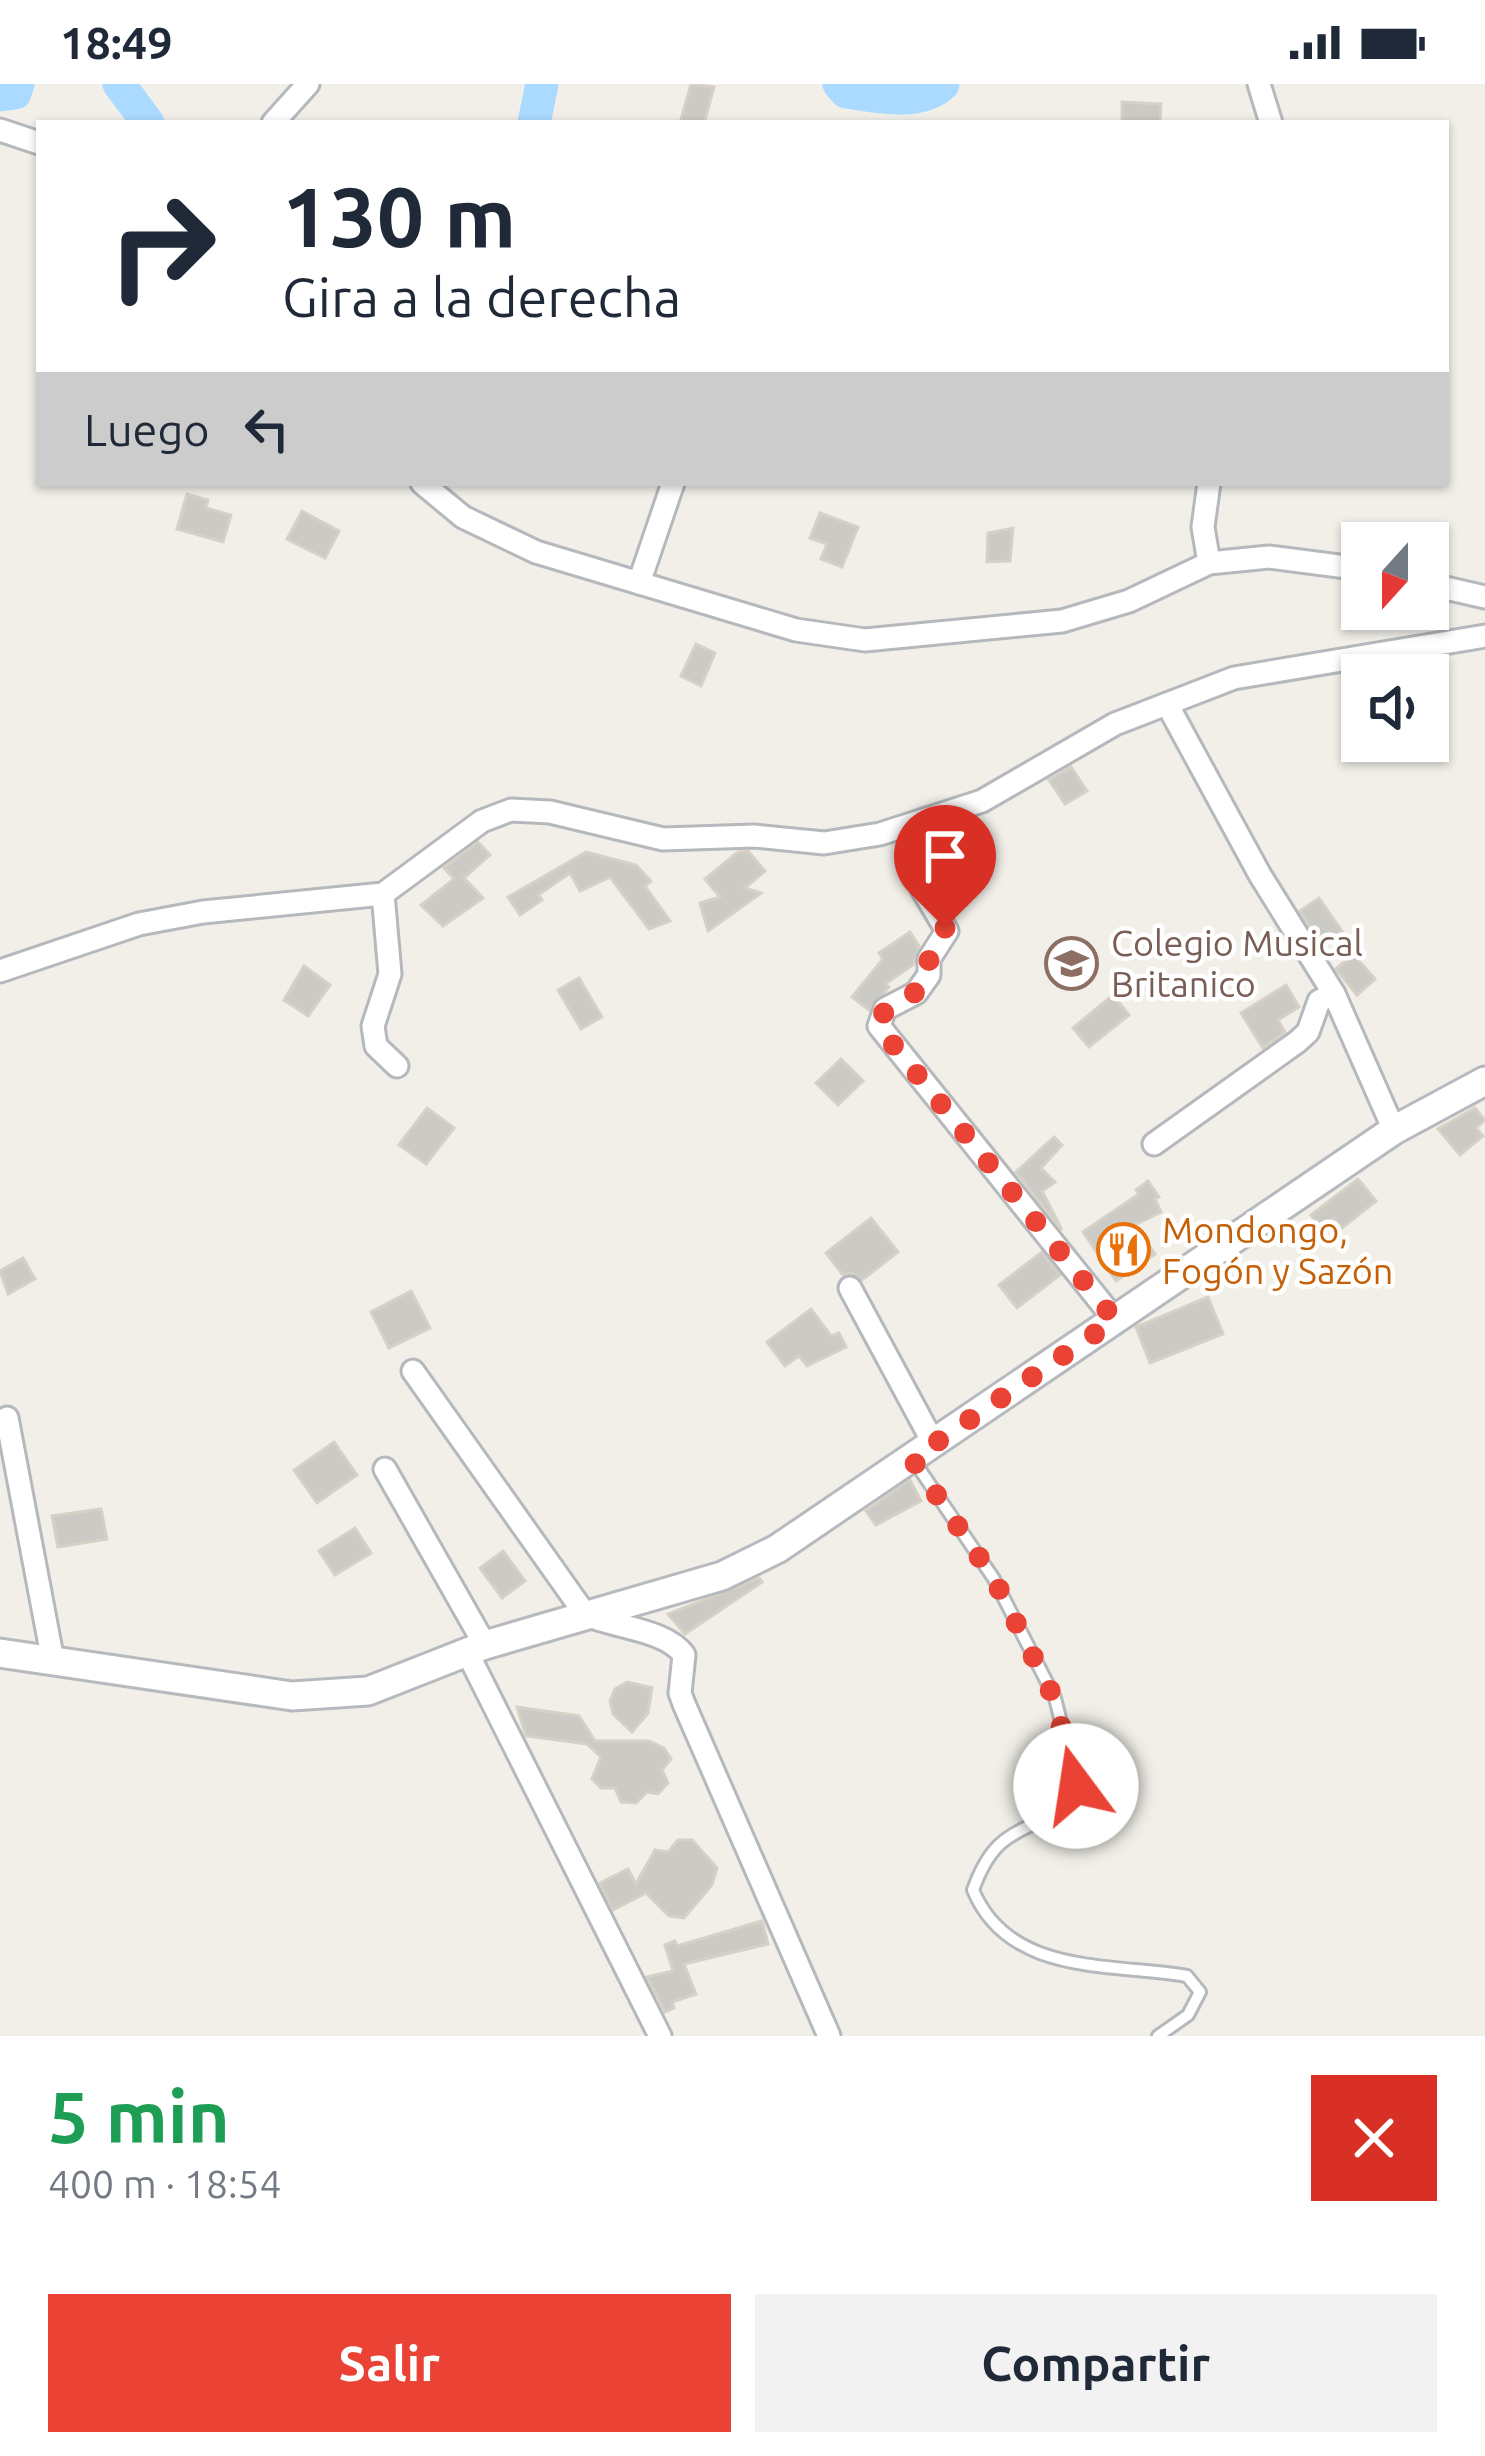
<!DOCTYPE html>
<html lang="es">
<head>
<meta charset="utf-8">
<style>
	body { margin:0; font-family:Ubuntu,sans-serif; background:#f2f2f3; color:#1f2937; height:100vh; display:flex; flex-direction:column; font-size:45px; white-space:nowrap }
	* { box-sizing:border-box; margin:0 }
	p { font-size:39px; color:#747a83 }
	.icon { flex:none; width:66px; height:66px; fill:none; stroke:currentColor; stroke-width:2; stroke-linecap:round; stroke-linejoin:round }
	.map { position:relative; height:1952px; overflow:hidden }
	.sheet { display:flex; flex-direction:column; background:#fff; flex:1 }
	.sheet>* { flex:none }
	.top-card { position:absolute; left:36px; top:36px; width:1413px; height:366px; border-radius:0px; box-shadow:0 3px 9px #0004; background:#fff; color:#1f2937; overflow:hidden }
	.needle { width:78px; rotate:201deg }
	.tools { position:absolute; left:1341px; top:438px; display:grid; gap:24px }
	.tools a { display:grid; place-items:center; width:108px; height:108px; border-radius:0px; background:#fff; box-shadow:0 3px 9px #0004; font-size:60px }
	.pin { position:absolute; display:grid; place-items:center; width:102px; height:102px; color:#fff; margin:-123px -51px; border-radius:50% 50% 50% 0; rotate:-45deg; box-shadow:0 0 12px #0007 }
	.pin .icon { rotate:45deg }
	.me { position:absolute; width:132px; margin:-66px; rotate:346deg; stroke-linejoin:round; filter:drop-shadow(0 0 9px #0008) }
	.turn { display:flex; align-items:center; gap:42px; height:252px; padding:0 48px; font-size:54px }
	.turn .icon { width:156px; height:156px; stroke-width:2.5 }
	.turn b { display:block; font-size:84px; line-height:102px }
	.then { display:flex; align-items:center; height:114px; padding:0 48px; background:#0003; gap:24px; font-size:45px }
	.round { display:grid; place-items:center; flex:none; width:126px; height:126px; border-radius:0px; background:#f2f2f3 }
	.head { display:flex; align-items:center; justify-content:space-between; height:204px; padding:0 48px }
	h1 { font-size:72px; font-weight:700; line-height:90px; color:#1e9e55 }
	.action { display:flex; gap:24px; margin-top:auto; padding:24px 48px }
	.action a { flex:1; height:138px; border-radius:0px; background:#ea4335; color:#fff; font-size:48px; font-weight:700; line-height:138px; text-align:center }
	.action a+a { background:#f2f2f3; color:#1f2937 }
	.status { display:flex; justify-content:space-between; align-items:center; height:84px; padding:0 60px; background:#fff; direction:ltr }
	.status svg { height:33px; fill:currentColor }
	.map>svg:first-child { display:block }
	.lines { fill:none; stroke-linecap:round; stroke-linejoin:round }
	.river { stroke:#aadaff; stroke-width:33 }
	.building { fill:#cccac5; stroke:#d6d1c6; stroke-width:3 }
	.lane-casing { stroke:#b5b8bc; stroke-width:16 }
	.street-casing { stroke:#b5b8bc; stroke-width:27 }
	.secondary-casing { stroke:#b6babf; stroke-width:33 }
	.lane { stroke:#fff; stroke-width:10 }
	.street { stroke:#fff; stroke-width:21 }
	.secondary { stroke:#fff; stroke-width:27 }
	.route { stroke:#ea4335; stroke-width:21; stroke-dasharray:0 37.8 }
	.labels { text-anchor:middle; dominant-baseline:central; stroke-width:9; stroke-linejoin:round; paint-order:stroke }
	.education-label { font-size:36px; fill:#785e54; stroke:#fff; text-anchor:start }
	.food-label { font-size:36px; fill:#c56008; stroke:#fff; text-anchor:start }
</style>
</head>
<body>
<div class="status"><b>18:49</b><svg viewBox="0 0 49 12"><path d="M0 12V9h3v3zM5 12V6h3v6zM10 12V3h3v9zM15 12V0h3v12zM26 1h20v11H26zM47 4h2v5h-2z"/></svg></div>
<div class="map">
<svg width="1485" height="1952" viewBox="0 0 1485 1952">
	<rect width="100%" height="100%" fill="#f1efe8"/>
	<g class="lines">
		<g class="river">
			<path d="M119 0 148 39"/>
			<path d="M839 0 846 8C876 12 919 23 943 0"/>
			<path d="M0 11 15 9 18 0"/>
			<path d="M534 39 542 0"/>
		</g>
	</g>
	<g class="building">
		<path d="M691 0 714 3 704 39H680Z"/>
		<path d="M1122 18 1161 20 1160 39H1122Z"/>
		<path d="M187 410 208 416 206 424 231 431 223 458 177 445Z"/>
		<path d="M302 427 339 447 325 474 287 455Z"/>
		<path d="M820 429 858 443 842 483 821 475 827 460 810 454Z"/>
		<path d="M1013 444 1010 477 987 478 988 449Z"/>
		<path d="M696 560 715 569 701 602 681 592Z"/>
		<path d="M1071 683 1087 707 1065 720 1049 696Z"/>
		<path d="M478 758 490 771 464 794 483 814 443 842 421 821 454 795 444 784Z"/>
		<path d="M748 767 765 787 745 804 761 809 708 847 700 819 720 813 705 795 738 768Z"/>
		<path d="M586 768 636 781 651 797 645 802 670 837 649 845 610 793 580 807 570 789 538 811 542 816 520 831 508 813Z"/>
		<path d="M1319 814 1342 847 1321 861 1300 827Z"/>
		<path d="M910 848 919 862 914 880 885 900 889 903 869 926 852 913 883 875 879 869Z"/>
		<path d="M1353 870 1375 895 1357 911 1336 885Z"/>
		<path d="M304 882 330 901 308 932 284 916Z"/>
		<path d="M579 894 602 933 581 945 558 906Z"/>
		<path d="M1286 901 1299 923 1278 936 1285 948 1263 964 1241 929Z"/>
		<path d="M1113 911 1129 931 1089 963 1073 944Z"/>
		<path d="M841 975 863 997 838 1021 816 999Z"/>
		<path d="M427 1024 454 1044 426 1080 399 1061Z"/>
		<path d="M1475 1024 1485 1036 1476 1044 1483 1052 1460 1071 1438 1045Z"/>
		<path d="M1054 1053 1062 1061 1041 1084 1055 1098 1042 1107 1062 1146 1016 1088Z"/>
		<path d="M1358 1095 1376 1117 1342 1144 1333 1134 1321 1143 1311 1131Z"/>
		<path d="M1148 1097 1159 1113 1155 1115 1161 1128 1135 1141 1155 1170 1116 1197 1083 1148 1139 1110 1136 1106Z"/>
		<path d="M871 1134 898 1168 862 1196 852 1189 843 1191 826 1169Z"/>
		<path d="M1042 1168 1060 1191 1017 1224 999 1201Z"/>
		<path d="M23 1174 35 1195 8 1210 0 1187Z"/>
		<path d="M411 1207 430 1244 389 1264 371 1228Z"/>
		<path d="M1208 1213 1223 1250 1150 1279 1136 1243Z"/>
		<path d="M811 1225 831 1252 839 1249 846 1263 807 1282 799 1272 785 1282 767 1258Z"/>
		<path d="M334 1358 357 1391 317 1419 294 1386Z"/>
		<path d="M910 1396 921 1417 876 1441 866 1427Z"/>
		<path d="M101 1425 107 1455 58 1463 52 1432Z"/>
		<path d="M355 1444 371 1469 335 1491 319 1467Z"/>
		<path d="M503 1467 525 1497 502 1514 480 1484Z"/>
		<path d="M759 1494 762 1498 685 1550 668 1530Z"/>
		<path d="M627 1598 652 1604 648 1629 632 1648 613 1630 610 1617 615 1605Z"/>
		<path d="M517 1623 579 1632 595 1657H649L664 1664 671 1675 662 1686 668 1699 658 1710 647 1708 636 1719 621 1718 615 1704H601L592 1695 601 1673 587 1660 526 1652Z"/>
		<path d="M678 1756H692L717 1784 712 1801 684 1834 669 1832 646 1809 613 1826 600 1799 628 1785 636 1800 655 1766 668 1768Z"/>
		<path d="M762 1837 768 1860 684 1880 696 1910 672 1918 674 1924 665 1928 647 1893 673 1887 665 1861 675 1857 677 1862Z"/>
	</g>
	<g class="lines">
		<defs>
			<path id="lane" d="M914 1377 994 1495 1055 1614 1077 1702C1038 1760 1001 1727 973 1806 1009 1892 1110 1879 1187 1892L1200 1908 1188 1931 1158 1952"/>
			<g id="street">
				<path d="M1259 0 1271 39"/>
				<path d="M273 39 308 0"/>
				<path d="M0 46 39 59"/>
				<path d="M422 399 463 433 536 468 796 546 865 556 1062 537 1129 517 1209 479 1269 473 1362 485"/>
				<path d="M1209 399 1203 443 1209 479"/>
				<path d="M639 499 673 399"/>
				<path d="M1428 500 1485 513"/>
				<path d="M1167 620 1260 791 1334 910 1394 1046"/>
				<path d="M925 736 946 770 944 778 926 788 922 805 947 847 929 875V891L916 909 885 925 879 942 1115 1236"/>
				<path d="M383 810 390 890 373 942 376 962 397 982"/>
				<path d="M0 887 139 840 203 828 383 810 482 737 511 726 550 728 663 755 754 752 824 759 880 750 982 717 1115 640 1234 594 1485 552"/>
				<path d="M1154 1060 1297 958 1308 948 1319 917 1334 910"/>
				<path d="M850 1204 934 1360"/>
				<path d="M413 1287 585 1530C614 1544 666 1545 684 1571L680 1609 684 1620 829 1952"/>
				<path d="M7 1334 53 1577"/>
				<path d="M385 1385 485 1561"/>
				<path d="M467 1568 660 1952"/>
			</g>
			<path id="secondary" d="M0 1569 292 1612 368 1607 485 1561 722 1492 777 1465 1394 1046 1485 997"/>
		</defs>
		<use href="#lane" class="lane-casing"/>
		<use href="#street" class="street-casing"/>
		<use href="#secondary" class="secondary-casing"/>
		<use href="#lane" class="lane"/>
		<use href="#street" class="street"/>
		<use href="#secondary" class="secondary"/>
	</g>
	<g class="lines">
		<path class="route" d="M945 844V854L929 875V891L916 908 885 925 879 943 1115 1236 912 1375 994 1495 1054 1614 1076 1702"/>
	</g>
	<defs>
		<symbol id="school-ring" viewBox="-11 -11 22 22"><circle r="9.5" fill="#fff" stroke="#8d6e63" stroke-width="1.5"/><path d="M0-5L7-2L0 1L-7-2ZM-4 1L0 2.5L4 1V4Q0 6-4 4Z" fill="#8d6e63"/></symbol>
		<symbol id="restaurant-ring" viewBox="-11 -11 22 22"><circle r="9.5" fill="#fff" stroke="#e8710a" stroke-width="1.5"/><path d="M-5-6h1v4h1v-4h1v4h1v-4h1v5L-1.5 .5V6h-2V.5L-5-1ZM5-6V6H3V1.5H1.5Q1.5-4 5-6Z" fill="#e8710a"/></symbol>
	</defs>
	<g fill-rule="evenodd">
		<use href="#school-ring" x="1042" y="850" width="59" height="59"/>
		<use href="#restaurant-ring" x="1094" y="1136" width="59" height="59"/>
	</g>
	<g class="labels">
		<g class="education-label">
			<text x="1111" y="858">Colegio Musical<tspan x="1111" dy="41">Britanico</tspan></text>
		</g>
		<g class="food-label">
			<text x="1162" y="1145">Mondongo,<tspan x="1162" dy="41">Fogón y Sazón</tspan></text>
		</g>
	</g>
</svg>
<div class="tools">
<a><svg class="needle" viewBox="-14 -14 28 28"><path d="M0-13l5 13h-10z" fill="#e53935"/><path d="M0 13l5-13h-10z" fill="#747a83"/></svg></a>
<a><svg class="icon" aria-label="sound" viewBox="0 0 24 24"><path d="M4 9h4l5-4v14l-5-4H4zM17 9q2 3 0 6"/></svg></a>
</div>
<div class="pin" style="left:945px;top:844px;background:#d93025"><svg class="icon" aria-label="arrive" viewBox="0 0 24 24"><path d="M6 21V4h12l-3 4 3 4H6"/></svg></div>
<svg class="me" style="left:1076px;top:1702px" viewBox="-20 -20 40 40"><circle r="19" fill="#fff"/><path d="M0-13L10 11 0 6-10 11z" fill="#ea4335"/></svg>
<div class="top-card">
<div class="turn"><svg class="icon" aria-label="right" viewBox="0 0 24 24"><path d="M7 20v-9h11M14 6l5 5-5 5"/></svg><div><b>130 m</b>Gira a la derecha</div></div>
<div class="then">Luego<svg class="icon" aria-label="left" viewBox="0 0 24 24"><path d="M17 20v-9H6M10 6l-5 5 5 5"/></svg></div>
</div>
</div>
<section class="sheet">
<div class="head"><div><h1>5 min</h1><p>400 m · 18:54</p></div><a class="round" style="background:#d93025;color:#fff"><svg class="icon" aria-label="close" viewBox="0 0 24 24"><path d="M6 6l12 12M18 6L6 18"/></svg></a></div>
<div class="action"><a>Salir</a><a>Compartir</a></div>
</section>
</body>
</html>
